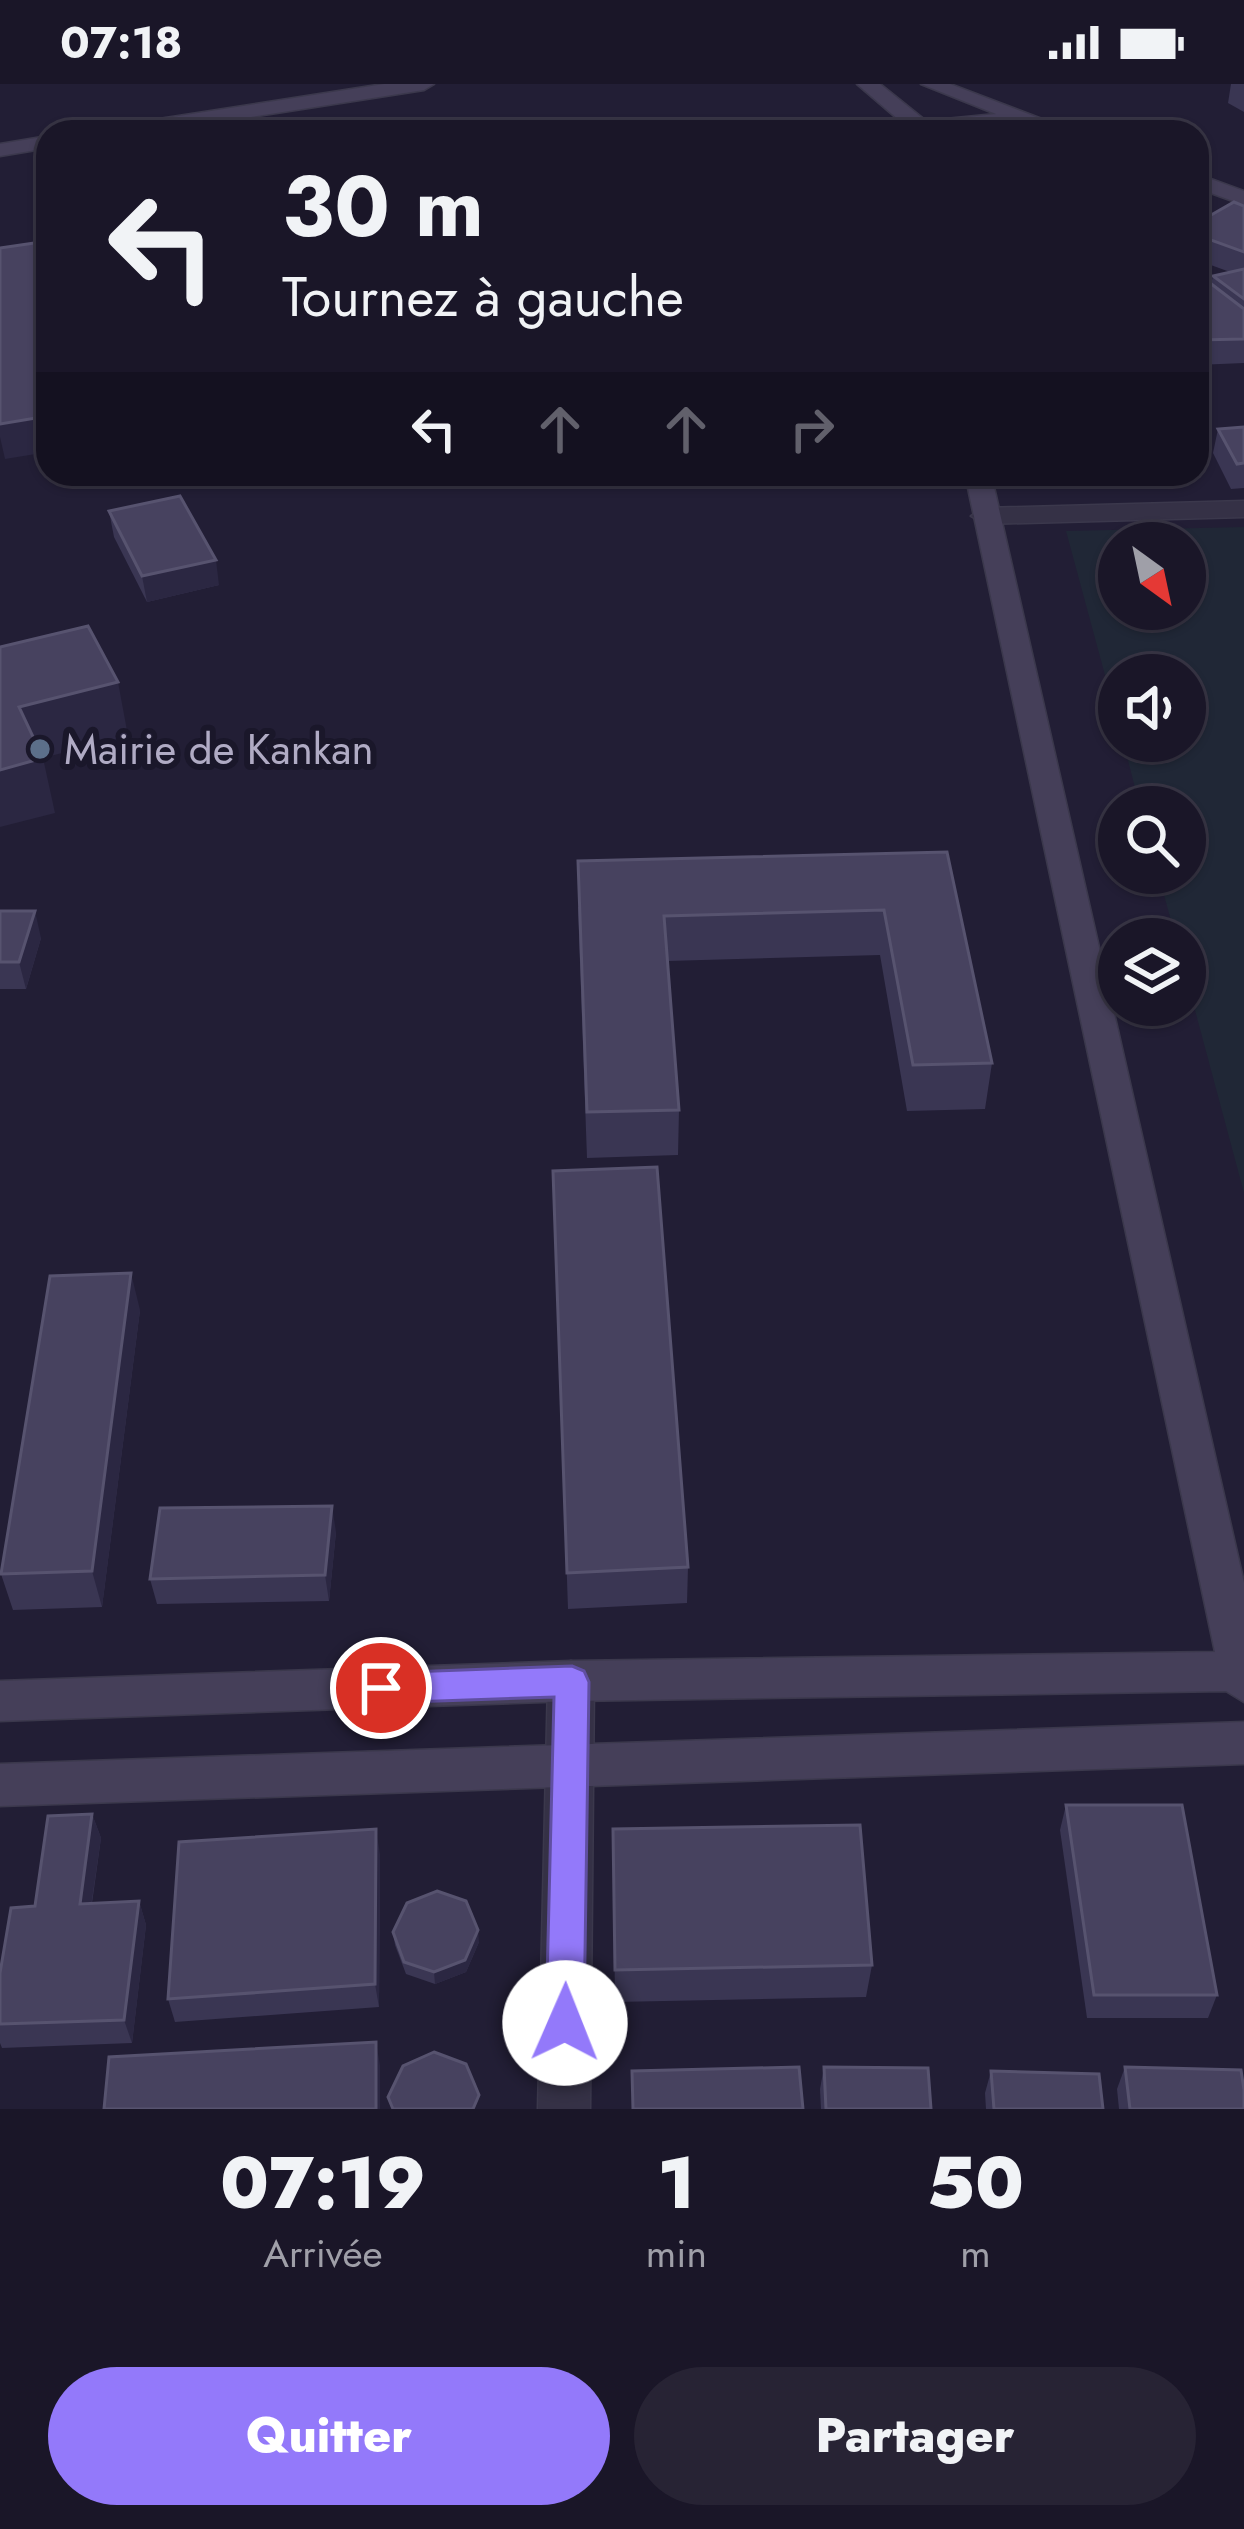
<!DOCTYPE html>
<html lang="fr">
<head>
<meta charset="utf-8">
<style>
	body { margin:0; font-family:Jost,sans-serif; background:#272334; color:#f1f3f6; height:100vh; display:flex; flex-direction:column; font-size:45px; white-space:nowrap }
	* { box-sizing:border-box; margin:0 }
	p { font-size:39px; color:#9f9fa8 }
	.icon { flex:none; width:66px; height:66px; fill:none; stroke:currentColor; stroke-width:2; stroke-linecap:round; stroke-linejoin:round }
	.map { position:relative; height:2025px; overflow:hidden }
	.sheet { display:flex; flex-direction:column; background:#1a1628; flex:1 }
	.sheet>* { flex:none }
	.hud { position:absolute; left:36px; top:36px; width:1173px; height:366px; border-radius:36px; box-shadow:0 3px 9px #0004,0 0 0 3px #383545; background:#1a1628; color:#f1f3f6; overflow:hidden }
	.needle { width:78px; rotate:147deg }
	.tools { position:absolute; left:1098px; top:438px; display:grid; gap:24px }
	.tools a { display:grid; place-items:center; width:108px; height:108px; border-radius:50%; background:#1a1628; box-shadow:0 3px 9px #0004,0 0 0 3px #383545; font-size:60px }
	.pin { position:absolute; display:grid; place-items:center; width:102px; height:102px; color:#fff; margin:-51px; border:6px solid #fff; border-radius:50%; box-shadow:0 3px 12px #0007 }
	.me { position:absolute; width:132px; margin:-66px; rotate:1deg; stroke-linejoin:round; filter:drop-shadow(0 0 9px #0008) }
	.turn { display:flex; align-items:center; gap:42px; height:252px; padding:0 48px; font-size:54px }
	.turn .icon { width:156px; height:156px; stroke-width:2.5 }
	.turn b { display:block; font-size:84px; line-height:102px }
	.lanes { display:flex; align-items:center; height:114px; padding:0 48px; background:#0003; justify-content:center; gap:60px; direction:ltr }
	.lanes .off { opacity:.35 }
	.eta { display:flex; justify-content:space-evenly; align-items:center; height:204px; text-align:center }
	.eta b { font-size:72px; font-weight:800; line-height:84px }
	.button { display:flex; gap:24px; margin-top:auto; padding:24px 48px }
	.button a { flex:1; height:138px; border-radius:72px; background:#9379fa; color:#fff; font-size:48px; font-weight:800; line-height:138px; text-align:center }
	.button a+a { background:#272334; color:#f1f3f6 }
	.status { display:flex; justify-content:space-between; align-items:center; height:84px; padding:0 60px; background:#1a1628; direction:ltr }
	.status svg { height:33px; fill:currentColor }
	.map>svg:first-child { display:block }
	.green { fill:#202736; fill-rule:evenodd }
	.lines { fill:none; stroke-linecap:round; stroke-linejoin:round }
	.street-casing { stroke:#3b384c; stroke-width:3 }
	.secondary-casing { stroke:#3b384c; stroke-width:3 }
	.street { fill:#353146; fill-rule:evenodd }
	.secondary { fill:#453f59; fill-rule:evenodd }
	.wall { fill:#3a3653 }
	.shaded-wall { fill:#2b2742 }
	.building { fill:#47425f; stroke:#57536f; stroke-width:3 }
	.route { fill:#9379fa; stroke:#604fa2; stroke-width:3 }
	.service-dot { fill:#5c6f8a; stroke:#1a172a; stroke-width:4.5 }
	.labels { text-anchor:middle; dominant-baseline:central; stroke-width:12; stroke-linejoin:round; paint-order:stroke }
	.poi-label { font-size:42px; fill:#b0abc4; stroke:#1a172a; text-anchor:start }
</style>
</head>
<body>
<div class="status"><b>07:18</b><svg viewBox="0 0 49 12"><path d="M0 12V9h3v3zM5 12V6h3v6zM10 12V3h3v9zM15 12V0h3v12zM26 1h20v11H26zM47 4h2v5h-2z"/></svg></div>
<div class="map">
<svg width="1244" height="2025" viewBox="0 0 1244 2025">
	<rect width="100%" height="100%" fill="#221e35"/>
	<path class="green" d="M1244 443V1109L1185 889V855H1176L1158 789H1185V723H1140L1123 657H1185V591H1119V643L1066 447ZM1119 459H1185V525H1119Z"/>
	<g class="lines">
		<defs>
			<g id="street">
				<path d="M1244 417V433L985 440 971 432 985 424Z"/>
				<path d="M571 1577 587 1583 594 1597 590 2025H538L548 1597 555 1583Z"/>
			</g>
			<g id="secondary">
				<path d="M384 0H434L424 6 155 48H103L114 42Z"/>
				<path d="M857 0H880L926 37 996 30 921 0H950L1076 48H1045L1017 38 913 48Z"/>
				<path d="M48 52V64L0 72V60Z"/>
				<path d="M1197 90 1244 107V121L1197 104Z"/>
				<path d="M965 390H991L1244 1499V1618L1226 1607 571 1617 0 1637V1597L571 1577 1215 1568Z"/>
				<path d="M1244 1638V1680L0 1722V1680Z"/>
			</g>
		</defs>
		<use href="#street" class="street-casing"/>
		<use href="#secondary" class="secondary-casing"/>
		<use href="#street" class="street"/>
		<use href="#secondary" class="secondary"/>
	</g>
	<g class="wall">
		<path d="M1231 0H1244V28L1228 19Z"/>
		<path d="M1244 122V279L1197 281V189L1211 200 1213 192 1230 188 1197 176V139Z"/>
		<path d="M1244 343V404L1231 405 1213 369 1218 345Z"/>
		<path d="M188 390H239L232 398Z"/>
		<path d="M109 427 219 501 147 518 114 453Z"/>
		<path d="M947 768 992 979 985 1025 907 1027 880 871 667 877 679 1026 678 1071 587 1074 578 823Z"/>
		<path d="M0 827 41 854 26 905H0Z"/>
		<path d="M553 1087 688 1483 687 1519 568 1525Z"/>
		<path d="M140 1226 102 1523 13 1526 1 1490Z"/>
		<path d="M336 1448 329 1517 157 1520 150 1495Z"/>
		<path d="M1066 1721 1217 1911 1208 1934H1087L1060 1746Z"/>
		<path d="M92 1730 101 1754 92 1819 139 1817 146 1841 132 1959 2 1964 0 1959V1889L35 1822Z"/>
		<path d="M613 1745 872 1881 866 1913 615 1918Z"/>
		<path d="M380 1770 379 1923 175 1938 168 1915Z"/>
		<path d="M393 1848 479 1858 466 1888 435 1900 406 1890 395 1861Z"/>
		<path d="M824 1983 931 2025H821L820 2005Z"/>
		<path d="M1125 1983 1244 2025H1119L1117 2005Z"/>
		<path d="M991 1987 1103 2025H986L985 2009Z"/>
	</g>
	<g class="shaded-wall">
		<path d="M48 332V368L5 375 0 353V340Z"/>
		<path d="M216 476 219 501 147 518 142 492Z"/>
		<path d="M118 598 128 652 31 677 19 623Z"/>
		<path d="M43 674 55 729 0 743V686Z"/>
		<path d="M35 827 41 854 26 905 19 878Z"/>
		<path d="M131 1189 140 1226 102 1523 92 1487Z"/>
		<path d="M332 1422 336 1448 329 1517 325 1491Z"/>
		<path d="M92 1730 101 1754 88 1843 80 1820Z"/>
		<path d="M376 1745 380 1770 379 1923 375 1900Z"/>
		<path d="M139 1817 146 1841 132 1959 124 1936Z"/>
		<path d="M478 1846 479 1858 466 1888 435 1900 434 1888Z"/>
		<path d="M376 1958 380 1981V2025H376Z"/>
	</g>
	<g class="building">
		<path d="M1234 118 1244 122V168L1197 151V139Z"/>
		<path d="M48 157V332L0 340V164Z"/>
		<path d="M1244 185V215L1213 192Z"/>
		<path d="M1197 189 1244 225V255L1197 256Z"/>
		<path d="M1244 343V379L1237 380 1218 345Z"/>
		<path d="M180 412 216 476 142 492 109 427Z"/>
		<path d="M88 542 118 598 19 623 43 674 0 686V563Z"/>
		<path d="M947 768 992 979 913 981 884 826 664 832 679 1026 587 1028 578 777Z"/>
		<path d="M0 827H35L19 878H0Z"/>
		<path d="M657 1083 688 1483 567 1489 553 1087Z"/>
		<path d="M131 1189 92 1487 1 1490 50 1192Z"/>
		<path d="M332 1422 325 1491 150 1495 160 1424Z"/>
		<path d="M1066 1721H1182L1217 1911H1094Z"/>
		<path d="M92 1730 80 1820 139 1817 124 1936 0 1940V1889L11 1824 35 1822 48 1732Z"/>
		<path d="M860 1741 872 1881 615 1886 613 1745Z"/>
		<path d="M376 1745 375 1900 168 1915 179 1758Z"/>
		<path d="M437 1807 466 1817 478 1846 465 1876 434 1888 404 1878 393 1848 407 1819Z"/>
		<path d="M376 1958V2025H104L109 1973Z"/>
		<path d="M434 1968 466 1980 479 2011 473 2025H393L388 2013 403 1982Z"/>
		<path d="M799 1983 803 2025H633L632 1987Z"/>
		<path d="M824 1983 928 1984 931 2025H826Z"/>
		<path d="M1125 1983 1241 1986 1244 2006V2025H1130Z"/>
		<path d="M991 1987 1099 1990 1103 2025H994Z"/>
	</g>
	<path class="route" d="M572 1582 584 1587 589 1598 584 1939 578 1952 565 1958 551 1952 546 1939 554 1613 381 1619 369 1615 364 1604 369 1593 381 1589Z"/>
	<circle class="service-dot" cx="40" cy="665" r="12"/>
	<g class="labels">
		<g class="poi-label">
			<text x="64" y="665">Mairie de Kankan</text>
		</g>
	</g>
</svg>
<div class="tools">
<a><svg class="needle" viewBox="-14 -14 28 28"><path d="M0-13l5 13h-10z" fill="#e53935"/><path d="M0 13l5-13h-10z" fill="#9f9fa8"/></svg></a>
<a><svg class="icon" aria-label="sound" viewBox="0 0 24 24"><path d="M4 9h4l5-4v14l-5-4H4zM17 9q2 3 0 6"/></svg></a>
<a><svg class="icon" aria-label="search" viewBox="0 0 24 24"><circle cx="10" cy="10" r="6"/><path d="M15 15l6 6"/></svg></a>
<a><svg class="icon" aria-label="layers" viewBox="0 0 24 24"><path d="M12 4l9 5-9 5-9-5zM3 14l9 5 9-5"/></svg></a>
</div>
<div class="pin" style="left:381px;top:1604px;background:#d93025"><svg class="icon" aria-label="arrive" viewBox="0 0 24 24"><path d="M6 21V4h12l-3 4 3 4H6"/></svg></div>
<svg class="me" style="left:565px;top:1939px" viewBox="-20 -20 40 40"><circle r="19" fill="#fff"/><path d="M0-13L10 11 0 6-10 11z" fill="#9379fa"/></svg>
<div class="hud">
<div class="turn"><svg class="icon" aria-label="left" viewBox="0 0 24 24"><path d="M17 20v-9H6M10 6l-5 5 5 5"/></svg><div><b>30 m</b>Tournez à gauche</div></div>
<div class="lanes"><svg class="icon" aria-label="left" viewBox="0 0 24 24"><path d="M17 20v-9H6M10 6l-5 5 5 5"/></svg><svg class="icon off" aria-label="ahead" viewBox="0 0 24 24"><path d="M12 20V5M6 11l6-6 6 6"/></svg><svg class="icon off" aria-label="ahead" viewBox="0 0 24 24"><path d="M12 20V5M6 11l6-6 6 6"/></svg><svg class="icon off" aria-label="right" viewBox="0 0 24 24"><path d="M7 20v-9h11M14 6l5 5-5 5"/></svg></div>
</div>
</div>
<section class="sheet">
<div class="eta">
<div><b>07:19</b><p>Arrivée</p></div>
<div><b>1</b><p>min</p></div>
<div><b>50</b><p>m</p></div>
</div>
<div class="button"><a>Quitter</a><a>Partager</a></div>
</section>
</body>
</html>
